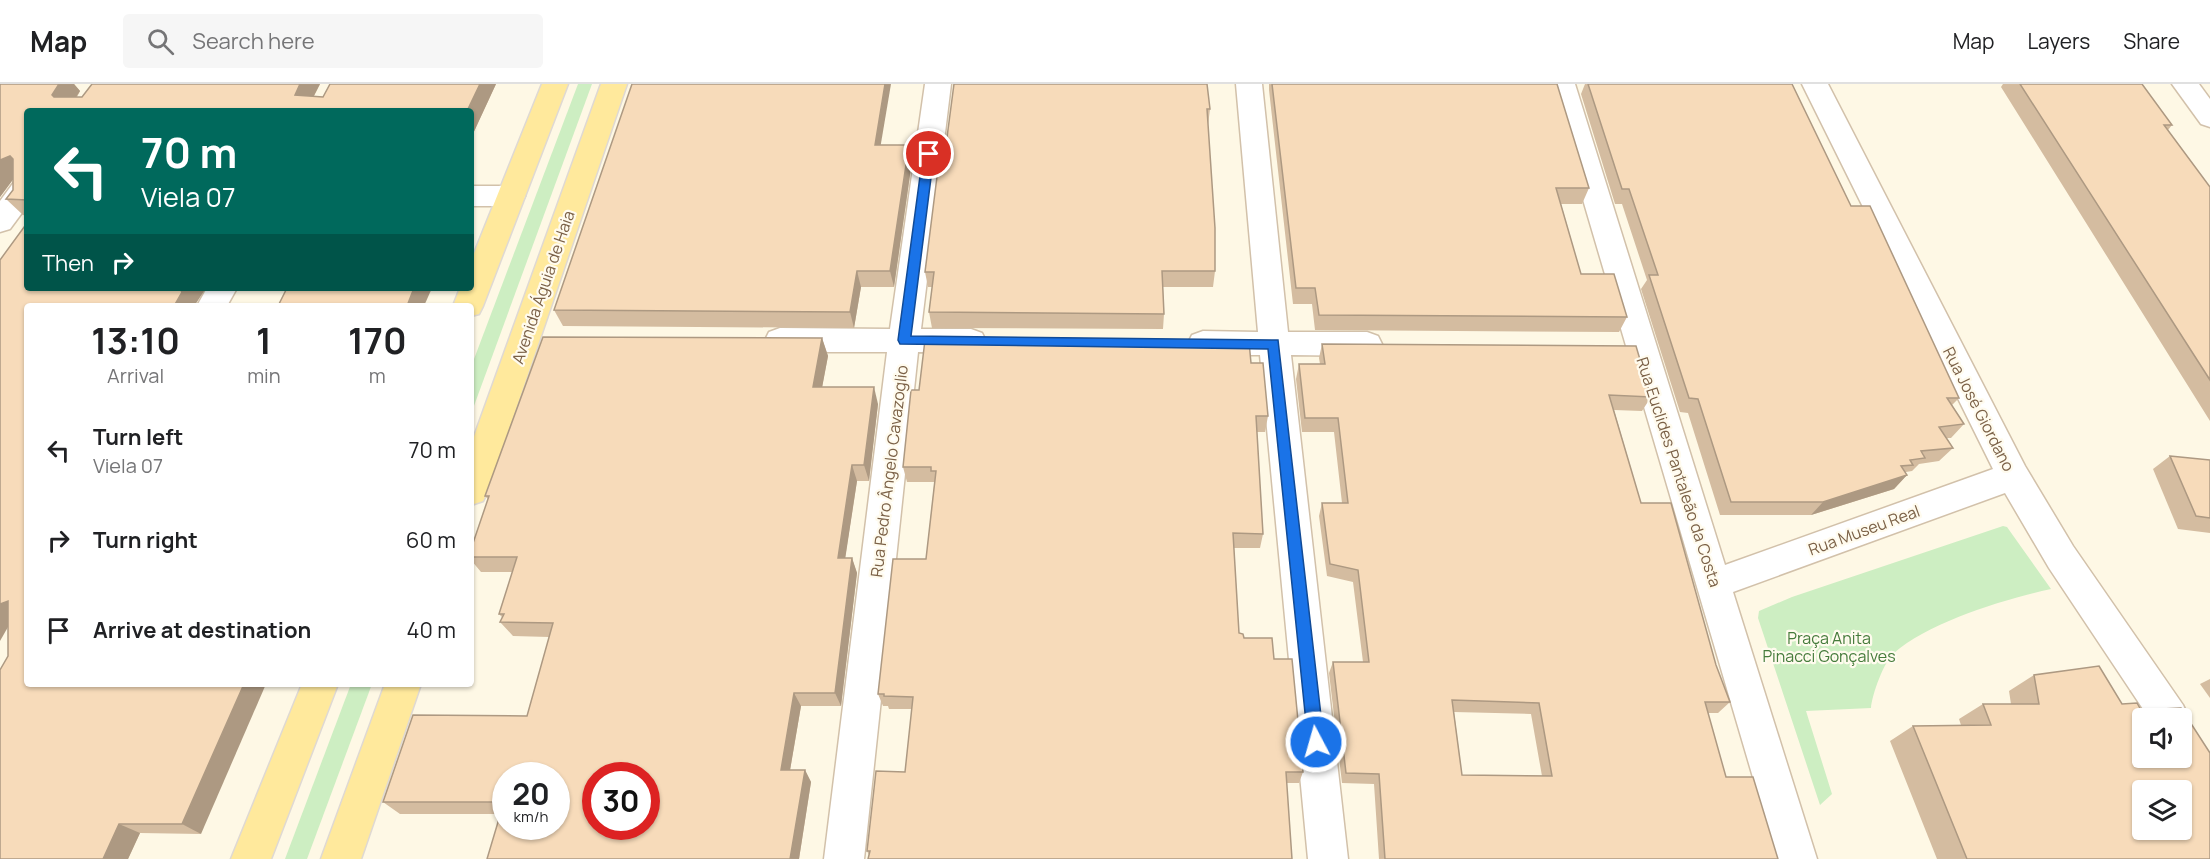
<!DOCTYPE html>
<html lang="en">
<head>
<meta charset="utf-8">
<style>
	body { margin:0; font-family:Manrope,sans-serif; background:#f6f6f6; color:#202124; height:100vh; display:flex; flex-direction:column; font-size:22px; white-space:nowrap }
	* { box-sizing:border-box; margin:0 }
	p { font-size:20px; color:#757577 }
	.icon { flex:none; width:33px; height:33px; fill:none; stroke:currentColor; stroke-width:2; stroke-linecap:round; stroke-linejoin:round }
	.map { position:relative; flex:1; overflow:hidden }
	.side { position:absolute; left:24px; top:219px; width:450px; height:384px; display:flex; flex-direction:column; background:#fff; border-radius:6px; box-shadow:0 2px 4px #0004 }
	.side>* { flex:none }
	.hud { position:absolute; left:24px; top:24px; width:450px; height:183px; border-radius:6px; box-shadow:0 2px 4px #0004; background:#00695c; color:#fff; overflow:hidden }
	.fabs { position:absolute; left:2132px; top:624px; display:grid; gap:12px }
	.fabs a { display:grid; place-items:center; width:60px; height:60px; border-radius:6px; background:#fff; box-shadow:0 2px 4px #0004; font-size:30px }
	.speed { position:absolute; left:492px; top:678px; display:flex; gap:12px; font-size:30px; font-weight:700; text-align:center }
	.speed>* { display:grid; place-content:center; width:78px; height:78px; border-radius:50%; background:#fff; box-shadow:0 2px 4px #0004; line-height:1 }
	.speed small { font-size:15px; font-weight:400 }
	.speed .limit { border:9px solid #d22; background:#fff; color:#111 }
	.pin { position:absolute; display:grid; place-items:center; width:51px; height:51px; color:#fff; margin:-26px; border:3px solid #fff; border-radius:50%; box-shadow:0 2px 6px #0007 }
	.me { position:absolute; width:66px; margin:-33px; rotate:354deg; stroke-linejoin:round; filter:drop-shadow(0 0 4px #0008) }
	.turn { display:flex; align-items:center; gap:21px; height:126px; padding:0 18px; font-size:27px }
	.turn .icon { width:78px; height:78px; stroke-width:2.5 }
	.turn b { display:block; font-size:42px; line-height:51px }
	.then { display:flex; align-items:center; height:57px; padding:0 18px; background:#0003; gap:12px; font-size:22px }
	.eta { display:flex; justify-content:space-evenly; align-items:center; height:102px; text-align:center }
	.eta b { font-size:36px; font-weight:700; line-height:42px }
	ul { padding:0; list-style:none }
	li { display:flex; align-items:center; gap:18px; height:90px; padding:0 18px }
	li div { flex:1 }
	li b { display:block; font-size:22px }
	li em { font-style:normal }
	header { display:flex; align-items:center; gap:36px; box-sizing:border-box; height:84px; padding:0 30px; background:#fff; border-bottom:2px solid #e0e0e0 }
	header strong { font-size:28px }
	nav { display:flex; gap:33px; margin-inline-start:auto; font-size:21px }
	.search { width:420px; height:54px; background:#f6f6f6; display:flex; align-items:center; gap:15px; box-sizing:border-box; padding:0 21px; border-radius:6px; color:#757577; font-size:22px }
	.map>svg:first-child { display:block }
	.green { fill:#cdeec2 }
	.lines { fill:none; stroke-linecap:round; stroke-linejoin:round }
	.minor-casing { stroke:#d2c1aa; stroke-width:3 }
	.major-casing { stroke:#dfd9d3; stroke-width:3 }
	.minor { fill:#fff; fill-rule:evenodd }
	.major { fill:#ffe99c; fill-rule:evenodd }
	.wall { fill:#d4bca0; fill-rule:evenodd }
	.shaded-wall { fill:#ad9982 }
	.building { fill:#f7dbba; stroke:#ad9982; stroke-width:1.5; fill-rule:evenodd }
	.route { fill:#1a73e8; stroke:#114b97; stroke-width:1.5 }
	.labels { text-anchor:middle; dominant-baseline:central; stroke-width:4.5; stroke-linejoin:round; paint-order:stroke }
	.street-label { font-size:16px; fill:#7b6147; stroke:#fffbee }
	.park-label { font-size:16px; fill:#457b3b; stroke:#fffbee }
</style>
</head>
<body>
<header>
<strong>Map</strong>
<div class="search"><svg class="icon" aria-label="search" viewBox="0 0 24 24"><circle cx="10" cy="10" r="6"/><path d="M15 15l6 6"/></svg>Search here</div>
<nav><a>Map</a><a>Layers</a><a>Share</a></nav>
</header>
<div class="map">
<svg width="2210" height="775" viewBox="0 0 2210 775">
	<rect width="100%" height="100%" fill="#fef8e5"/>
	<g class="green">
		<path d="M578 0H592L471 330V283Z"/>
		<path d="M2003 442 2007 443 2051 505C2005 515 1929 538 1894 569 1884 577 1872 611 1871 624L1806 627 1832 710 1820 721 1758 534 1759 527 1792 513Z"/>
		<path d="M351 600H372L307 775H285Z"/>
	</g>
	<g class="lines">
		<defs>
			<g id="minor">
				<path d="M925 0H951L921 245H971L982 249 986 257 982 265 971 269 918 268 864 775H824L887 268H780L769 264 765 256 769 248 780 244 890 245Z"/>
				<path d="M1236 0H1262L1288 248H1367L1378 252 1382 260 1378 268 1367 272 1291 271 1348 775H1308L1260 271H1203L1192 267 1188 259 1192 251 1203 247 1258 248Z"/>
				<path d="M1549 0H1575L1725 481 1993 385 1802 0H1828L2025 382 2073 462 2183 621 2189 634 2183 647H2181V634H2149L2049 484 2005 409 1733 508 1817 775H1777Z"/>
				<path d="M2172 0H2199L2210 15V43L2201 40Z"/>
				<path d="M27 91V122L10 145 0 148V117L17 94Z"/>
				<path d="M471 102H511L521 105 525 112 521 119 511 122H471Z"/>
				<path d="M207 204H237L227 222H197Z"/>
			</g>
			<g id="major">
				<path d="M542 0H568L483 222 479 230 471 232V222H453L460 204H471V177Z"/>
				<path d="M601 0H627L488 407 483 417 471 421V361Z"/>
				<path d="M302 600H338L271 775H231Z"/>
				<path d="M385 600H421L361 775H321Z"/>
			</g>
		</defs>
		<use href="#minor" class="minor-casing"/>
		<use href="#major" class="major-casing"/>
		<use href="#minor" class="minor"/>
		<use href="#major" class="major"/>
	</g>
	<g class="wall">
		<path d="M0 0H74L80 7 77 13H82L92 0H320L314 12 323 13 330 0H496L471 54V27H27V132L23 131 6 115 13 106V95L0 113Z"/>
		<path d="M1269 0H1557L1589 104 1582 120H1561L1581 190 1627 233 1619 248 1315 246 1312 220H1293L1269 6Z"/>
		<path d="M1585 0H1792L1851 122 1959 314 1952 321 1964 340 1951 354H1947L1953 364 1939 377 1919 380 1912 387 1906 388 1905 389 1907 391 1894 405 1811 431H1720L1688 329 1680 328 1641 205 1647 196 1622 120H1615L1581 10Z"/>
		<path d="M2003 0H2142L2172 41 2168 46 2210 103V337L2001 3Z"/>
		<path d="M1210 25 1208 41 1215 187 1213 203H1163L1164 230 1163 245 932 244 929 228 932 203H928L925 188 946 61Z"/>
		<path d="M881 61H909L912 77 894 203H861L854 244 563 242 554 226Z"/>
		<path d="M27 139 196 222H27V600L201 750 140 749 128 775 8 572Z"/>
		<path d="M822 254 828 272 822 303 878 320 869 397H857L845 474H852L857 489 841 622H801L790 686H805L811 698 799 775H487L501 730H400L383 718 527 632 549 553 513 552 500 538 502 533 499 530 513 488H481L471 476V465L488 415 485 412Z"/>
		<path d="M1322 260 1651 313 1642 327 1614 326 1641 419 1716 581 1730 618 1718 629H1708L1726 693 1778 775H1379L1374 700 1342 699 1329 589 1333 578H1363L1353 498 1327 492 1319 432 1322 419H1342L1334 348H1302L1296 295 1299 280H1320L1319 274ZM1454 628 1531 630 1542 692 1462 691Z"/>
		<path d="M1251 279 1268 332 1265 348H1257L1263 450 1260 464H1234L1239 549 1244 554 1274 575 1303 688 1299 699H1287L869 771 867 767 905 688 912 625H889L888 622H883L878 610 926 475 934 402V398H907L903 383 919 306Z"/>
		<path d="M2170 372 2210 376V449L2178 445 2153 385Z"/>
		<path d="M2034 591 2210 775H1937L1890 657 1913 642 1961 641 1959 635 1983 620H2011L2009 607Z"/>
		<path d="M2210 595V614L2200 600Z"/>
	</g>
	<g class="shaded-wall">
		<path d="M59 0H74L80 7 67 27 52 11Z"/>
		<path d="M300 0H320L306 27 295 11Z"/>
		<path d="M480 0H496L471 54V27H467Z"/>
		<path d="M885 0H891L878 77 875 61Z"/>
		<path d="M909 61 912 77 894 203 890 187Z"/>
		<path d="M10 72 26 89 15 93 0 113V76Z"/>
		<path d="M857 187 861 203 854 244 850 228Z"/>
		<path d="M181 204H206L195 221 196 222H174Z"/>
		<path d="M414 204H432L424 222H407Z"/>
		<path d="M822 254 828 272 819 320 813 303Z"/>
		<path d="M874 303 878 320 869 397 864 381Z"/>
		<path d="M852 381 857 397 843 489 838 474Z"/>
		<path d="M1907 391 1894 405 1811 431 1823 418Z"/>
		<path d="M852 474 857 489 841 622 835 609Z"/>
		<path d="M8 517 12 536 0 557V520Z"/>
		<path d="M244 600H266L201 750 182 740Z"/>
		<path d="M794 609 801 622 788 698 781 686Z"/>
		<path d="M805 686 811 698 799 775H790Z"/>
		<path d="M119 740 140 749 128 775H103Z"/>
	</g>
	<g class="building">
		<path d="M0 0H59L52 11 54 13H82L92 0H300L295 11 323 13 330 0H480L467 27H27V116L6 115 13 106V75L10 72 0 76Z"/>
		<path d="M632 0H885L875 61H909L890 187H857L850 228 554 226Z"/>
		<path d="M954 0H1207L1210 25H1207L1215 144V187H1162L1164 230 929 228 934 188H925L941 61H946Z"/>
		<path d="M1272 0H1557L1589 104H1556L1581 190H1614L1627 233 1319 231 1315 204H1296Z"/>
		<path d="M1588 0H1792L1851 122H1870L1959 314H1947L1964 340 1939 343 1953 364 1921 367 1925 374 1910 376 1913 381 1901 382 1907 391 1823 418H1731L1698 315 1689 314 1649 191H1658L1629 105H1622Z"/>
		<path d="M2020 0H2142L2172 41H2164L2210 103V296Z"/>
		<path d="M27 139V204H181L180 205 182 208 174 222H27V600H244L182 740H119L103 775H0V586L8 572V517L0 520V176Z"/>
		<path d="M287 204H414L407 222H278Z"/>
		<path d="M543 253 822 254 813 303H874L864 381H852L838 474H852L835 609H794L781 686H805L790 775H487L504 718H383L413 631 527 632 553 539 500 538 504 530H499L517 473H471V465L489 412H485ZM506 692H556V742H506ZM596 692H646V742H596Z"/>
		<path d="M925 256 1249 258 1251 279H1263L1268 332H1256L1263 450 1233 449 1239 549 1243 550 1244 554H1272L1274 575H1292L1303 688H1286L1292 775H868L870 767H867L876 687 905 688 913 613 884 612V610H878L893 475H926L936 387H931V383H903L911 306H919Z"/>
		<path d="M1322 260 1636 262 1651 313 1609 311 1641 419H1671L1716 581 1730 618H1705L1726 693H1753L1778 775H1385L1379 690 1346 689 1333 578H1369L1358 486 1330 480 1322 419H1348L1338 334H1305L1299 280H1325ZM1452 616 1539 619 1552 692 1462 691Z"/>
		<path d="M2170 372 2210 376V434L2196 432Z"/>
		<path d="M2099 582 2122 620 2137 619 2141 626 2181 624 2210 669V775H1967L1913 642 1991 641 1983 620H2039L2034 591ZM2142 634H2181V674H2142ZM2142 706H2181V746H2142Z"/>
	</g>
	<path class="route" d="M929 66 934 70 911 252 1278 256 1324 658 1322 663 1316 665 1310 663 1308 658 1268 265 900 260 898 256 923 70Z"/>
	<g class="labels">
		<g class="street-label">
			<text transform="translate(543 203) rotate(-71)">Avenida Águia de Haia</text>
			<text transform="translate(1979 325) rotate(63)">Rua José Giordano</text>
			<text transform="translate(889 387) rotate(-83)">Rua Pedro Ângelo Cavazoglio</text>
			<text transform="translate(1679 388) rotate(72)">Rua Euclides Pantaleão da Costa</text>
			<text transform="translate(1864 446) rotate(-20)">Rua Museu Real</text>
		</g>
		<g class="park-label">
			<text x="1829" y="554">Praça Anita<tspan x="1829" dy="18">Pinacci Gonçalves</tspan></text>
		</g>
	</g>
</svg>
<div class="fabs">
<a><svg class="icon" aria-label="sound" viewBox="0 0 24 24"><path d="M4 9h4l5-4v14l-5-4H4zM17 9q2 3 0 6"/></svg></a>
<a><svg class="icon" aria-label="layers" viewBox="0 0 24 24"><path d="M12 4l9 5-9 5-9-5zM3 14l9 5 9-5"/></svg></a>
</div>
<div class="speed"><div>20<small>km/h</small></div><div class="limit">30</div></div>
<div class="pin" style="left:929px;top:70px;background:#d93025"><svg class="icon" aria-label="arrive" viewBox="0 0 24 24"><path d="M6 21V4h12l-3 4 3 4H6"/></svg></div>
<svg class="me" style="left:1316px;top:658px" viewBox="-20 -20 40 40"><circle r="17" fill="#1a73e8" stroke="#fff" stroke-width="3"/><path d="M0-11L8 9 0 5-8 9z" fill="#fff"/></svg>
<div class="hud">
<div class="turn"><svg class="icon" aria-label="left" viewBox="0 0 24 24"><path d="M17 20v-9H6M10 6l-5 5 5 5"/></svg><div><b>70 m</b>Viela 07</div></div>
<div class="then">Then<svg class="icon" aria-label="right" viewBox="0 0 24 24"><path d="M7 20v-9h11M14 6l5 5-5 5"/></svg></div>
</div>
<section class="side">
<div class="eta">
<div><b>13:10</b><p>Arrival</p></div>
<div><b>1</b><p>min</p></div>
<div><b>170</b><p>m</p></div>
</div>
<ul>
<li><svg class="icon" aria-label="left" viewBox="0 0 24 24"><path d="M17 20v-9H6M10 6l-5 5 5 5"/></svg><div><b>Turn left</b><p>Viela 07</p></div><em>70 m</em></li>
<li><svg class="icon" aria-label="right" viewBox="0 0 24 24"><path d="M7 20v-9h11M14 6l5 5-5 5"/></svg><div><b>Turn right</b></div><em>60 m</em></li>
<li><svg class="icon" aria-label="arrive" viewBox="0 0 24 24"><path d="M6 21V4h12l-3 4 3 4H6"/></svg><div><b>Arrive at destination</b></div><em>40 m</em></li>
</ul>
</section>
</div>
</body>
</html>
